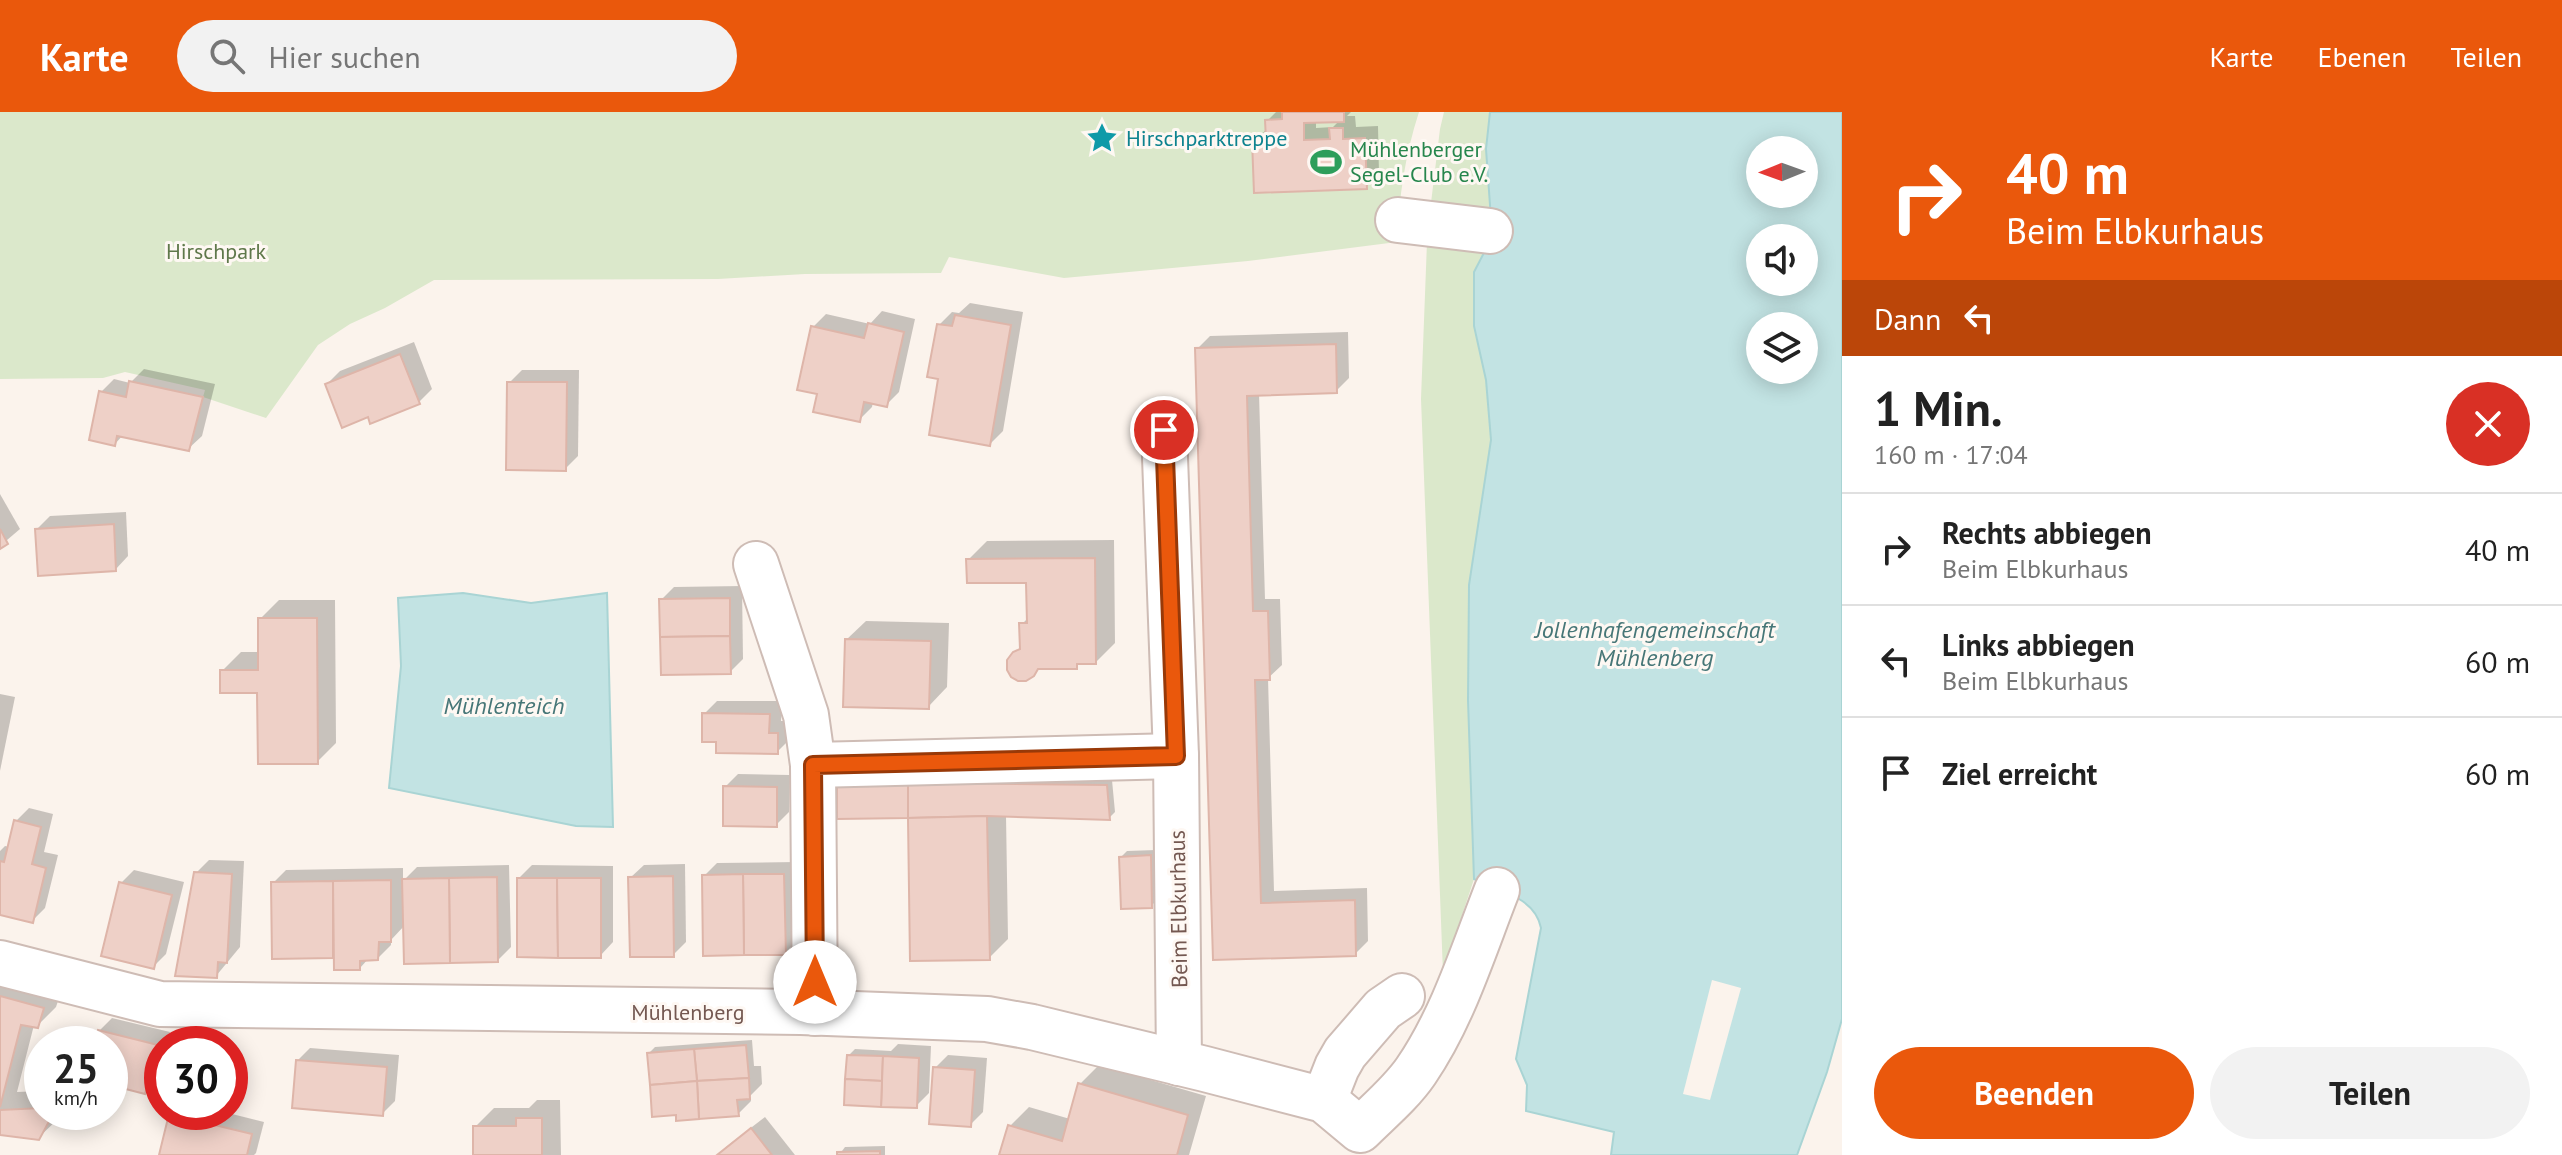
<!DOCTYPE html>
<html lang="de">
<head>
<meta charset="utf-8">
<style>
	body { margin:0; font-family:"PT Sans",sans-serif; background:#f2f2f2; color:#222; height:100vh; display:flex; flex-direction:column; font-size:30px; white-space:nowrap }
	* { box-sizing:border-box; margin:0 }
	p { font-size:26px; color:#767676 }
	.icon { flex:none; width:44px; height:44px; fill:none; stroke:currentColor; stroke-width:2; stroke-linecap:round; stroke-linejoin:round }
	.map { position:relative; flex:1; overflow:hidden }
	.sheet { display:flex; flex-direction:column; background:#fff; width:720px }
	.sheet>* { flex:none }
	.guide { background:#ea580c; color:#fff; overflow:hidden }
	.needle { width:52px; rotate:269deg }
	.buttons { position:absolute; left:1746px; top:24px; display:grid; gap:16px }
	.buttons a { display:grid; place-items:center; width:72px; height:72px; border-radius:50%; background:#fff; box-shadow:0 4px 20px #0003; font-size:40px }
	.speed { position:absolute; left:24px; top:914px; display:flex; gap:16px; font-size:40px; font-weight:700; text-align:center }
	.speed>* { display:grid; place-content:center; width:104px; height:104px; border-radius:50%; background:#fff; box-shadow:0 4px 20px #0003; line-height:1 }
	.speed small { font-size:20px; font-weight:400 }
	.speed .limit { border:12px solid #d22; background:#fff; color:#111 }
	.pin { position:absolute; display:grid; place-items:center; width:68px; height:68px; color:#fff; margin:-34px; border:4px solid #fff; border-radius:50%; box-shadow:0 2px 8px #0007 }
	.me { position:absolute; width:88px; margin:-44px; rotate:0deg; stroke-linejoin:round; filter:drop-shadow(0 0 6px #0008) }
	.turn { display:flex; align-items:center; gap:28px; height:168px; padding:0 32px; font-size:36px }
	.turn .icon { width:104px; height:104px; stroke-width:2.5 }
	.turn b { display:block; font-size:56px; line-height:68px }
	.then { display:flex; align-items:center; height:76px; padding:0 32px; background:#0003; gap:16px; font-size:30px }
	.round { display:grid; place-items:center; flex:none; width:84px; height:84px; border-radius:42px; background:#f2f2f2 }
	.summary { display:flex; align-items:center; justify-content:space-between; height:136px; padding:0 32px }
	h1 { font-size:48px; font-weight:700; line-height:60px }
	.primary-button { display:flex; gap:16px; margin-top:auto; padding:16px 32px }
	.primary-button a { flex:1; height:92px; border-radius:48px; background:#ea580c; color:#fff; font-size:32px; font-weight:700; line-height:92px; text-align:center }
	.primary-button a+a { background:#f2f2f2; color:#222 }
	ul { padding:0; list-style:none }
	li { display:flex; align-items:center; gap:24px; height:112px; padding:0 32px; border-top:2px solid #e0e0e0 }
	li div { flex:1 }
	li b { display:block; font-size:30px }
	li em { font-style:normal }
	header { display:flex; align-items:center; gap:48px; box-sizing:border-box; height:112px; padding:0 40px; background:#ea580c; color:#fff }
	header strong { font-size:38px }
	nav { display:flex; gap:44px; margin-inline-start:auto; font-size:28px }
	.search { width:560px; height:72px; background:#f2f2f2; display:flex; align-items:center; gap:20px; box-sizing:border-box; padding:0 28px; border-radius:44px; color:#767676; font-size:30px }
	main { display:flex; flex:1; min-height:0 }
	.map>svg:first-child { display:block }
	.green { fill:#dbe8cb }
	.water { fill:#c2e3e3; stroke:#a9d4d4; stroke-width:2; fill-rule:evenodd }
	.pier { fill:#fbf3ec }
	.shadow { fill:#0003; fill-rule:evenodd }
	.building { fill:#eed0c7; stroke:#deb5a9; stroke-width:2 }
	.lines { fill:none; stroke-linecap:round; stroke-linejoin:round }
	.minor-casing { stroke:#cebcb5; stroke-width:48 }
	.minor { stroke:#fff; stroke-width:44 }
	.route-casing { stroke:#983908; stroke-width:20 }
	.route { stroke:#ea580c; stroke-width:14 }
	.labels { text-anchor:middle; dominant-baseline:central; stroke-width:6; stroke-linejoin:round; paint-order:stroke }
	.culture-label { font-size:22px; fill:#0d838f; stroke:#fef8f3; text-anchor:start }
	.leisure-label { font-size:22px; fill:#27864d; stroke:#fef8f3; text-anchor:start }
	.park-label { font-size:22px; fill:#5f784a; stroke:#fef8f3 }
	.street-label { font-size:22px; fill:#745851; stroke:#fef8f3 }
	.water-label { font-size:24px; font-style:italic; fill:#467677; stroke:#fef8f3 }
</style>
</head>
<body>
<header>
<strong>Karte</strong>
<div class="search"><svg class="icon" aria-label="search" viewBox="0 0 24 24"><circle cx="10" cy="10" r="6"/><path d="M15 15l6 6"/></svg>Hier suchen</div>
<nav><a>Karte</a><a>Ebenen</a><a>Teilen</a></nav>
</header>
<main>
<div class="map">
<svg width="1842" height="1043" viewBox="0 0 1842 1043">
	<rect width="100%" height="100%" fill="#fbf3ec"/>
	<g class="green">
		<path d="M0 0H1419C1405 43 1399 85 1397 130L1248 149 1064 166 949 145 941 161 805 162 718 167 434 168 385 196 350 212 318 233 266 306 203 285 205 278 125 260 103 266 0 267Z"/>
		<path d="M1444 0H1490L1486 37 1491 107 1430 99 1440 17Z"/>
		<path d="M1427 130 1487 135 1474 160V214L1486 268 1491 328 1484 384 1468 588 1474 767 1443 861 1421 287Z"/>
	</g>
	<g class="water">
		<path d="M1490 0H1842V907L1827 960 1797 1043H1611L1614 1020 1526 999 1527 973 1516 947 1541 816C1535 785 1499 779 1474 767L1468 588 1469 473 1491 328 1486 268 1474 214V160L1487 135 1491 107 1486 37ZM1760 38H1804V82H1760ZM1760 126H1804V170H1760ZM1760 214H1804V258H1760Z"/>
		<path d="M463 481 531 491 607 481 613 715 576 714 389 676 401 554 398 486Z"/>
	</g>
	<path class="pier" d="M1712 868 1741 876 1710 988 1683 982Z"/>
	<g class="shadow">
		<path d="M1276 0H1351L1347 4H1355L1356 15 1378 14 1379 62 1366 75 1254 29 1268 16 1267 9ZM1340 8 1333 15 1316 16V9Z"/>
		<path d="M970 191 1023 200 1003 319 990 332 941 266 939 213 952 200 959 201Z"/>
		<path d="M882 199 915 207 899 280 886 293 873 290 872 295 859 308 819 280 813 215 826 202 870 212Z"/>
		<path d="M1348 220 1349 266 1336 279 1259 281 1265 487H1280L1282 553 1268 566 1274 779 1367 776 1368 829 1355 842 1215 846 1197 237 1210 224Z"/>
		<path d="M414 230 432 277 419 290 369 302 327 272 340 259Z"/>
		<path d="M144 257 215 272 202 324 188 337 123 323 115 332 101 280 114 267 130 271Z"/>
		<path d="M522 258H579L578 344 565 357 509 271Z"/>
		<path d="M0 382 20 417 0 434Z"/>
		<path d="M126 400 128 444 115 458 37 417 50 404Z"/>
		<path d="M1114 428 1115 531 1096 550H1081L1076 555H1041L1033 563 1014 542 1022 534V512L1029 505 1028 469 968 448 987 429Z"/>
		<path d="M742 474 743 547 730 560 661 488 674 475Z"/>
		<path d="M279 488H335L336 631 317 650 259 579 222 559 241 540H260V507Z"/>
		<path d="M866 509 949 511 947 575 928 595 846 528Z"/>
		<path d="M0 582 15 585 0 659Z"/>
		<path d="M717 589H782L781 609H790V627L777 640 718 628 704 602Z"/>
		<path d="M738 662 790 663 789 700 776 713 725 675Z"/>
		<path d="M845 667 1112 668 1115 700 1109 706 1006 703 1008 827 989 846 910 704Z"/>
		<path d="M29 696 53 702 44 740 58 743 45 796 32 809 0 801V739L5 734 10 735 16 709Z"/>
		<path d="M1156 738 1157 788 1151 794 1121 745 1127 739Z"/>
		<path d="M209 748 244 749 240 835 216 864 196 761Z"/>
		<path d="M796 750 798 828 785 841 704 764 717 751Z"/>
		<path d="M685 752 686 830 673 843 630 766 644 753Z"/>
		<path d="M509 753 511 835 498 848 405 813 391 828V833L378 846H369L360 856 335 844 274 845 273 771 286 758 403 756V769L417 755Z"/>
		<path d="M532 753 613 754V830L600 844 519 766Z"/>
		<path d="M134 758 184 770 166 842 153 855 121 771Z"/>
		<path d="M0 861 62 877 56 895 37 914 34 913 17 980 42 979V1000H61L58 1007 38 1026 0 1021Z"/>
		<path d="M112 906 170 920 167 932H162V949L157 967 144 980 110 971V932H96L99 919Z"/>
		<path d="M752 928 754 954H761L762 972 750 984 751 989 738 1002 649 941 655 935Z"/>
		<path d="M898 932 931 934 929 981 916 994 846 991 849 943 855 937 891 939Z"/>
		<path d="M310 936 399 943 395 989 382 1002 297 949Z"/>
		<path d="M948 943 987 946 983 1000 970 1013 935 956Z"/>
		<path d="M1099 953 1206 984 1189 1043H1001L1010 1014 1029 995 1070 1007 1080 972Z"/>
		<path d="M537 988H560L561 1043H475V1015L494 996H529Z"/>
		<path d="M174 1000H224L264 1010 256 1041 254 1043H161L171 1003Z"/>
		<path d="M765 1005 795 1043H719L726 1035Z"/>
		<path d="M885 1034V1043H839L845 1035Z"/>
	</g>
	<g class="building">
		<path d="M1282 0H1344V10L1304 11V28L1330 27 1329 16H1343V27L1365 26 1367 77 1254 81 1252 28H1266L1265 8 1282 7Z"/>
		<path d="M955 203 1011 213 990 334 929 323 938 267 927 265 937 212 952 214Z"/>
		<path d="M868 211 904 220 887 295 864 290 860 310 813 300 817 282 797 278 811 214 864 226Z"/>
		<path d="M1336 232 1337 281 1247 284 1253 499H1268L1270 568H1255L1261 791 1355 788 1356 844 1213 848 1195 236Z"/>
		<path d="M400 242 420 292 370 312 368 305 342 316 325 272Z"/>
		<path d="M129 269 203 285 189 339 117 324 115 334 89 328 99 279 126 285Z"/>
		<path d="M507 270H567L566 359 506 358Z"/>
		<path d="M114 412 116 459 38 464 35 417Z"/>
		<path d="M0 417 8 432 0 437Z"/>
		<path d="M1095 446 1096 552H1077V557H1038L1034 564 1026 569H1018L1011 565 1007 558V548L1013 540 1020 537 1019 511H1027L1026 471H967L966 447Z"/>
		<path d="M730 486V524L660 525 659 487Z"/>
		<path d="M258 506H317L318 652H258L257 581H220V558H258Z"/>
		<path d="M730 524 731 562 661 563 660 525Z"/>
		<path d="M845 527 931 529 929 597 843 595Z"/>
		<path d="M702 601 770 602 769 621H778V642L716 641V630H702Z"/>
		<path d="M908 671V706L837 707V673Z"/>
		<path d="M908 671 1107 673 1110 708 987 704 908 706Z"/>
		<path d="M723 674 777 675V715L723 714Z"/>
		<path d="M987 704 990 848 910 849 908 706Z"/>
		<path d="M14 708 41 715 32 752 46 756 33 811 0 803V749L4 750Z"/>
		<path d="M1151 743 1152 796 1121 797 1119 745Z"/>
		<path d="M194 760 232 762 227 851 218 850 217 866 175 864Z"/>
		<path d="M743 762H784L786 843H744Z"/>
		<path d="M743 762 744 843 703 844 702 763Z"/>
		<path d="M673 764 674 845H630L628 765Z"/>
		<path d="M497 765 498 850 450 851 449 766Z"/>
		<path d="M449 766 450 851 404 852 402 767Z"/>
		<path d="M517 766H557L558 846 517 845Z"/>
		<path d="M557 766H601V846H558Z"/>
		<path d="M391 768V830H379L378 848 360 849V858H334L333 769Z"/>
		<path d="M333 769V846L272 847 271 770Z"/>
		<path d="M119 770 172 783 154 857 101 844Z"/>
		<path d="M0 884 44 896 38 916 21 913 0 995Z"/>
		<path d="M98 918 158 933 145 982 110 973V932H94Z"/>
		<path d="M746 933 749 966 697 969 694 937Z"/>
		<path d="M694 937 697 969 650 973 647 941Z"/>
		<path d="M847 943 883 944 882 969 845 967Z"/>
		<path d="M883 944 919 946 917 996 881 995Z"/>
		<path d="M296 948 387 955 383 1004 292 996Z"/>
		<path d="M933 955 975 958 971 1015 929 1012Z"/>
		<path d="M749 966 750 987 737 988 739 1004 699 1007 697 969Z"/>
		<path d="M845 967 882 969 881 995 844 993Z"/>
		<path d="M697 969 699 1007 676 1009V1003L652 1005 650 973Z"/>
		<path d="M1078 971 1188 1003 1177 1043H999L1008 1013 1062 1029Z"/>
		<path d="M42 996V1000H54L39 1028 0 1023V998Z"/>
		<path d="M169 1002 252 1022 247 1043H159Z"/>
		<path d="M516 1006H542V1043H473V1014H516Z"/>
		<path d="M751 1016 772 1043H717Z"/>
		<path d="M880 1039V1043H837V1040Z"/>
	</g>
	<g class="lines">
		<defs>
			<g id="minor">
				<path d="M1398 108 1490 119"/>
				<path d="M1164 318 1176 644 1179 951"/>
				<path d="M756 452 806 603 813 653 815 901"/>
				<path d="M813 653 1176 644"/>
				<path d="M0 851 160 892 801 900 987 907 1032 915 1205 957 1324 988 1360 1018C1379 999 1401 981 1416 959 1453 905 1473 839 1497 778"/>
				<path d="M1324 988 1337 955 1345 941 1383 897 1402 884"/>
			</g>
		</defs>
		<use href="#minor" class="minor-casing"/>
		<use href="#minor" class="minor"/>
	</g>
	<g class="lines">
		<defs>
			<path id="route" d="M815 870 813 653 1176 644 1164 318"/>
		</defs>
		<use href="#route" class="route-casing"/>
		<use href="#route" class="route"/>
	</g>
	<defs>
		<symbol id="sight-bare" viewBox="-9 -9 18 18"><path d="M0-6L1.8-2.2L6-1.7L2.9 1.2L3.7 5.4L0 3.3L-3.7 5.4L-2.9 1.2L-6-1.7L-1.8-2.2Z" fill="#0f9aa8" stroke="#fef8f3" stroke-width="2.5" paint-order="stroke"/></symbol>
		<symbol id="stadium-bare" viewBox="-9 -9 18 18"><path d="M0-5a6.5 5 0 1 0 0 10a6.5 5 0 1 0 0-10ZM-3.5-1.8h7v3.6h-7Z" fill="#2e9e5b" stroke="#fef8f3" stroke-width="2.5" paint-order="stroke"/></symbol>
	</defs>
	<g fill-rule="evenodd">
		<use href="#sight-bare" x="1080" y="4" width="44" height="44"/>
		<use href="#stadium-bare" x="1304" y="28" width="44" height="44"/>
	</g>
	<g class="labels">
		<g class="culture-label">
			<text x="1126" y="26">Hirschparktreppe</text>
		</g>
		<g class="leisure-label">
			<text x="1350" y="37">Mühlenberger<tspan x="1350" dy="25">Segel-Club e.V.</tspan></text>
		</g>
		<g class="park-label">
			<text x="216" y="139">Hirschpark</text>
		</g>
		<g class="street-label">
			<text transform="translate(1178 797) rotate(-91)">Beim Elbkurhaus</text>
			<text x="688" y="900">Mühlenberg</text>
		</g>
		<g class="water-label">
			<text x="1655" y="517">Jollenhafengemeinschaft<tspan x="1655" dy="28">Mühlenberg</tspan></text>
			<text x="504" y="593">Mühlenteich</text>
		</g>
	</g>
</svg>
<div class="buttons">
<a><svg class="needle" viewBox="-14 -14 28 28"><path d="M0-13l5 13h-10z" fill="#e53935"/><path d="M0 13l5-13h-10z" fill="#767676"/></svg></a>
<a><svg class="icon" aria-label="sound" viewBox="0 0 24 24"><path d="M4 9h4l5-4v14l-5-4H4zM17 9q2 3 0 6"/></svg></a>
<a><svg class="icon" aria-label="layers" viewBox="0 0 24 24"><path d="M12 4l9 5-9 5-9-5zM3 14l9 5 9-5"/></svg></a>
</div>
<div class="speed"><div>25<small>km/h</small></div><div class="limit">30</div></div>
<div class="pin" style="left:1164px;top:318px;background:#d93025"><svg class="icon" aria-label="arrive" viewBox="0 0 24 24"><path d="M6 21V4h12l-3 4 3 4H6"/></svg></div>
<svg class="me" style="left:815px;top:870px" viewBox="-20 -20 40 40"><circle r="19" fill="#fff"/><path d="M0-13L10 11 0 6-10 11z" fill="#ea580c"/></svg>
</div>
<section class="sheet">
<div class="guide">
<div class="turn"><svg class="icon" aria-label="right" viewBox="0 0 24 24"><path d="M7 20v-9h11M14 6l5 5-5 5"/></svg><div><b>40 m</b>Beim Elbkurhaus</div></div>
<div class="then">Dann<svg class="icon" aria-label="left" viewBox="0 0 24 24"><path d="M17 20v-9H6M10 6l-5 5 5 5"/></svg></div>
</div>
<div class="summary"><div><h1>1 Min.</h1><p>160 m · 17:04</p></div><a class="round" style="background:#d93025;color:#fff"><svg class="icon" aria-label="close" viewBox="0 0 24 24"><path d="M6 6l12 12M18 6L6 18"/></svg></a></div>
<ul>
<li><svg class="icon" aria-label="right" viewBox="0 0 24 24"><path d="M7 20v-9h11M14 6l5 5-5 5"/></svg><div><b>Rechts abbiegen</b><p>Beim Elbkurhaus</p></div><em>40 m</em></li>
<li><svg class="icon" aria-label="left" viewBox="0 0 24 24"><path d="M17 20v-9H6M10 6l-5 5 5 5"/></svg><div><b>Links abbiegen</b><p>Beim Elbkurhaus</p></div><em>60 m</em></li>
<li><svg class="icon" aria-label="arrive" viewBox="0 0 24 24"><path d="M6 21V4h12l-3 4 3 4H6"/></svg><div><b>Ziel erreicht</b></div><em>60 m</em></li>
</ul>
<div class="primary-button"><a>Beenden</a><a>Teilen</a></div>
</section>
</main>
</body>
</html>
